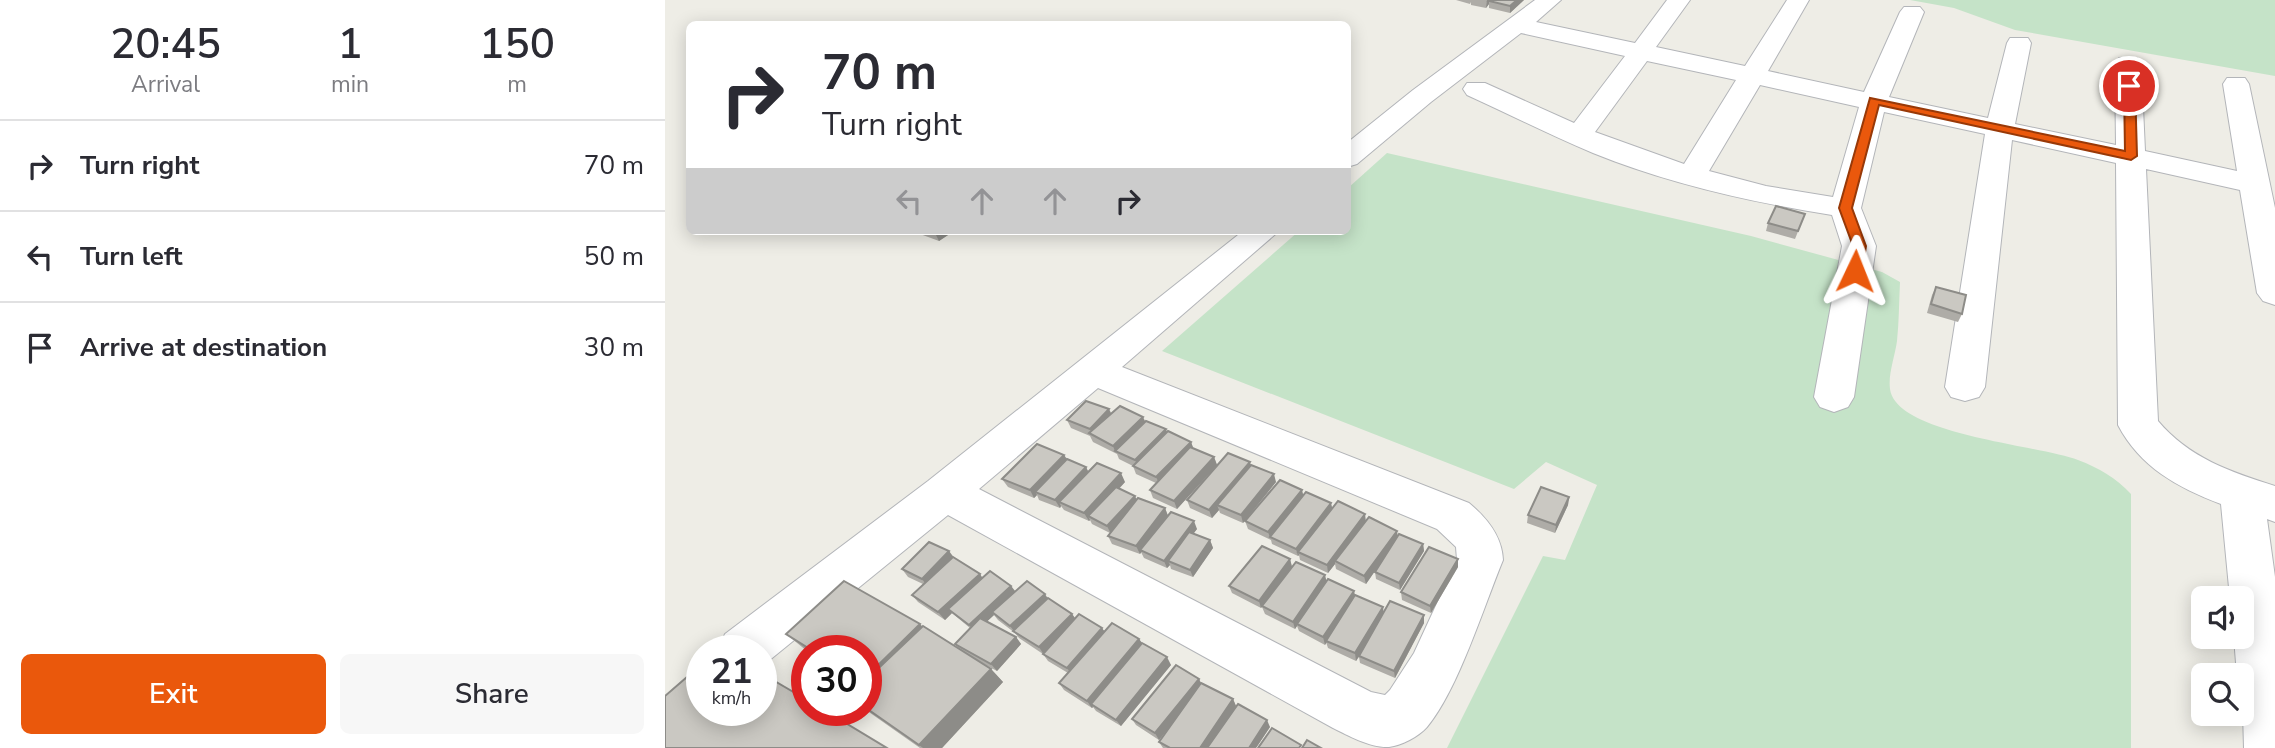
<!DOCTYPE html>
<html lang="en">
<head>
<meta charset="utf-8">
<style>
	body { margin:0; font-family:"Nunito Sans",sans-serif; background:#f7f7f7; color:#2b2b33; height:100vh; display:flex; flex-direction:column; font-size:26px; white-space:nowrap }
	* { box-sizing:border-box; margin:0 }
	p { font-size:23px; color:#7c7c81 }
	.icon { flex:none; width:38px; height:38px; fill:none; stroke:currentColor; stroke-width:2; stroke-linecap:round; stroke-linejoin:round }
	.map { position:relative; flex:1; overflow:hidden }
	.side { display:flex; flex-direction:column; background:#fff; width:665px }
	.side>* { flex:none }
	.banner { position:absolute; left:21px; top:21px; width:665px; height:214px; border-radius:10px; box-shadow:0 4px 18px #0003; background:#fff; color:#2b2b33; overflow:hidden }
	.controls { position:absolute; left:1526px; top:586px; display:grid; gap:14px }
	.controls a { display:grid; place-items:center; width:63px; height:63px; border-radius:10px; background:#fff; box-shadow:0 4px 18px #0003; font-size:35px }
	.speed { position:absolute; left:21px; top:635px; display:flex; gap:14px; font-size:35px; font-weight:700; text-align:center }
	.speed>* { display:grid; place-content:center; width:91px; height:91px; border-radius:50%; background:#fff; box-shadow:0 4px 18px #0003; line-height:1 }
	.speed small { font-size:18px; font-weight:400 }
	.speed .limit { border:10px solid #d22; background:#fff; color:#111 }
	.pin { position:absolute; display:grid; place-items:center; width:60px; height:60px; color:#fff; margin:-30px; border:4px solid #fff; border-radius:50%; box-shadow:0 2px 7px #0007 }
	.me { position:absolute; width:77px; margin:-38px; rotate:2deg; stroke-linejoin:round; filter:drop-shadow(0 0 5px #0008) }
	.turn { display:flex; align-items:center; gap:24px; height:147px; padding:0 21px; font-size:32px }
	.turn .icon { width:91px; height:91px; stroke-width:2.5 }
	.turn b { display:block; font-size:49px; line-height:60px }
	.lanes { display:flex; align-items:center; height:66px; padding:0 21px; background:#0003; justify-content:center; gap:35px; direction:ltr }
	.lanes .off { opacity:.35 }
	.eta { display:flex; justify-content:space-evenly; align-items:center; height:119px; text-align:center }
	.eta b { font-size:42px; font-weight:600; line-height:49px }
	.primary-button { display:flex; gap:14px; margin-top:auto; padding:14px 21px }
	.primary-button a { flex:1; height:80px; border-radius:10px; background:#ea580c; color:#fff; font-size:28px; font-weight:600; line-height:80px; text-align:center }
	.primary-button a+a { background:#f7f7f7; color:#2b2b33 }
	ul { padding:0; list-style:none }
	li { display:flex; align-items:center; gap:21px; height:91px; padding:0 21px; border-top:2px solid #e1e1e2 }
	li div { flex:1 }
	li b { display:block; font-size:26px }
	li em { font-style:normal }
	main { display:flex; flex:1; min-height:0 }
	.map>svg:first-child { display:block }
	.green { fill:#c5e3c8 }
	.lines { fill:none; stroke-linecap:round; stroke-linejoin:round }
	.minor-casing { stroke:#b3b5b9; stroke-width:2 }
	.minor { fill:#fff; fill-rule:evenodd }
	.wall { fill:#aeaca7 }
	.shaded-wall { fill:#8d8c88 }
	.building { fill:#cac8c2; stroke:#8d8c88; stroke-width:2 }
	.route { fill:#ea580c; stroke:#983908; stroke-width:2 }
</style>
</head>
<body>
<main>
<section class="side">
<div class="eta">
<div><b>20:45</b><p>Arrival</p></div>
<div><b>1</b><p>min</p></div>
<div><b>150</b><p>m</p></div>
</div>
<ul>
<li><svg class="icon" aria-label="right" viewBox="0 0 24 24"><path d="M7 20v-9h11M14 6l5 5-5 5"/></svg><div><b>Turn right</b></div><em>70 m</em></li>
<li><svg class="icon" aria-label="left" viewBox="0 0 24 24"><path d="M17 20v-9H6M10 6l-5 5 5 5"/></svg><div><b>Turn left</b></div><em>50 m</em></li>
<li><svg class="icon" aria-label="arrive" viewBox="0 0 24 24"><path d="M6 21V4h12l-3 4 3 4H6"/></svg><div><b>Arrive at destination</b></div><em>30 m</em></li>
</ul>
<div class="primary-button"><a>Exit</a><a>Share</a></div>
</section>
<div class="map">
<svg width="1610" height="748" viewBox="0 0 1610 748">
	<rect width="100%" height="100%" fill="#eeede6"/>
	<g class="green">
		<path d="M1245 0H1610V76L1350 30 1289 8Z"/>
		<path d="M722 153 1086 236 1217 272 1235 282C1234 302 1234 322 1232 341 1230 356 1223 374 1225 389 1231 435 1375 445 1413 460 1434 468 1451 478 1466 494V748H782L878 556 900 560 932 485 881 462 849 489 497 351 634 231H682L683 188Z"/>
	</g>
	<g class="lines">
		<defs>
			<g id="minor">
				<path d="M870 0H896L871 22 970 43 1002 0H1025L991 47 1080 66 1122 0H1144L1103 71 1199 92 1235 12 1239 7H1255L1259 12 1224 97 1323 118 1342 43 1345 38H1363L1366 43 1350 124 1451 145 1450 63 1454 58H1472L1476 63 1480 151 1572 171 1558 84 1562 78H1580L1584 84 1610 208V305L1598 301 1592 293 1575 190 1481 169 1493 421C1524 458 1566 472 1610 486V522L1602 519 1610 577V748H1579L1577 676H1572L1569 637H1577V598H1565L1556 504C1513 488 1475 467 1453 425L1451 163 1347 140 1320 387 1314 397 1300 401 1286 397 1280 387 1320 134 1219 112 1196 208 1211 246 1189 397 1183 407 1169 412 1155 407 1149 397 1177 246 1167 215C1086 202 1004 184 928 153 885 135 844 114 802 95L798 89 802 83H820L909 123 960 56 856 33 766 102 692 164 682 167V143L748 90ZM982 61 1071 80 1019 164 930 132ZM1095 85 1194 107 1168 197 1101 186 1044 171Z"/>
				<path d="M578 231H614L457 367 804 503C822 518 837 536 838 560 819 606 793 690 762 727 753 737 737 745 724 747 706 748 684 736 668 728L283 515 96 667V651H53L60 634 263 481ZM433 388 772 529 791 547 792 560 749 653 725 690 720 695 706 692 314 489Z"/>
			</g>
		</defs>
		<use href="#minor" class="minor-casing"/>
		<use href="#minor" class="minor"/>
	</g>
	<g class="wall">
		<path d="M791 0H859L845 13 824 8V4L821 8 806 5V2L805 4Z"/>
		<path d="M1140 214 1130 239 1101 231 1103 223Z"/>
		<path d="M253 231H289L274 241 255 234Z"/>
		<path d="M1271 287 1297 314 1293 322 1262 313 1267 295Z"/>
		<path d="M446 414 480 421 502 432 526 442 528 448 549 457 552 465 512 509 488 498 485 490 491 483 471 474 468 466 454 459 452 454 428 442 425 436 406 428 402 420Z"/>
		<path d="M399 455 402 459 421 467 423 472 460 482 454 489 472 499 500 508 503 516 532 529 528 533 545 540 548 548 528 577 506 569 505 565 502 568 479 558 476 552 475 554 447 544 443 536 445 533 427 524 425 520 424 521 399 510 396 506 395 508 374 500 372 495 369 498 343 487 337 479Z"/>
		<path d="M586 465 611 482 578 523 555 513 554 510 547 518 525 508 522 500Z"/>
		<path d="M638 495 667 508 701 521 733 536 758 544 759 551 735 590 711 579 710 572 716 562 701 584 671 569 670 564 663 573 635 560 634 555 633 556 607 544 606 540 583 529 580 521Z"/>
		<path d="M904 497 903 505 890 533 862 523 863 515Z"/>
		<path d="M290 558 315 574 317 578 346 586 351 592 383 598 407 614 410 618 440 631 474 639 477 643 506 665 456 726 431 711 428 707 427 708 399 690 394 683 403 673 383 661 378 654 354 638 350 633 333 620 329 615 322 621 351 637 356 644 332 671 317 663 326 669 338 682 277 748H255L201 710V651H142L121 634 258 626 293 648 290 644 305 628 287 613 280 620 253 602 247 595 258 584 243 577 237 569Z"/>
		<path d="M625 559 627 567 689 591 690 595 718 612 759 615V623L730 678 695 663 694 657 691 661 663 648 661 642 660 645 634 631 632 626 630 629 600 614 597 607 596 608 567 593 564 586Z"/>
		<path d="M793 567 766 613 737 600 736 592Z"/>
		<path d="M534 679 536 683 568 699 571 706 605 727 591 748H498L494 742 507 724 494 740 471 725 467 719Z"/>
	</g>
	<g class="shaded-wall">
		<path d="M822 0H829L824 1V4L821 8Z"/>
		<path d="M852 0H859L845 13V6Z"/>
		<path d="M273 231H289L274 241 270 233Z"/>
		<path d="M444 409 448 417 428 435 425 429Z"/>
		<path d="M478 417 482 425 450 451 451 454 448 446Z"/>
		<path d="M501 429 504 438 474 468 470 460Z"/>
		<path d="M526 442 529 450 495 485 491 477Z"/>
		<path d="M399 455 404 463 370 492 372 495 369 498 365 490Z"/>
		<path d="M549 457 552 465 512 509 509 501Z"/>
		<path d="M585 462 587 470 552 505 554 510 547 518 544 510Z"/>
		<path d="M421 467 425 475 394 502 396 506 395 508 390 500Z"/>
		<path d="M456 473 460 482 426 518 423 516 425 520 424 521 419 513Z"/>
		<path d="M609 474 611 482 578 523 576 515Z"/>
		<path d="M637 490 639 498 605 537 606 540 603 532Z"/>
		<path d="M470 496 474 504 446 534 442 526Z"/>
		<path d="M904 497 903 505 890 533 891 525Z"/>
		<path d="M666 503 668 511 633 552 634 555 633 556 631 549Z"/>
		<path d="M500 508 503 516 475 554 471 546Z"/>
		<path d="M700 514 701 522 670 561V564L663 573 662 565Z"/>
		<path d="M529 521 532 529 507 563 503 561 505 565 502 568 499 561Z"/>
		<path d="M732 531 733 538 701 584 699 576Z"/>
		<path d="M545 540 548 548 528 577 525 570Z"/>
		<path d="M758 544 759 551 735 590 734 583Z"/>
		<path d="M284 551 290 559 263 587 257 579Z"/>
		<path d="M625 559 627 567 596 608 594 601Z"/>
		<path d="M793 559V567L766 613 765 606Z"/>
		<path d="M315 574 320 582 283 609 287 613 280 620 273 612Z"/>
		<path d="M660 575 662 583 632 624V626L630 629 628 622Z"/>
		<path d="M346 586 352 594 327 612 329 615 311 632 304 625Z"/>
		<path d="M689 591 690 599 660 645 658 637Z"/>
		<path d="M380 594 385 602 349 631 345 626Z"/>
		<path d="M718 607 719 615 691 661 690 653Z"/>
		<path d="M407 614 412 621 379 655 374 647Z"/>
		<path d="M759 615V623L730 678 729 671Z"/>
		<path d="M255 624 268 638 201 686V677Z"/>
		<path d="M437 628 442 635 407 675 402 668Z"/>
		<path d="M351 637 356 644 332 671 326 664Z"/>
		<path d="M474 639 479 646 426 704 428 707 427 708 422 701Z"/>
		<path d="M502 657 506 665 456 726 451 720Z"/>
		<path d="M326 669 338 682 277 748H258L254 745Z"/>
		<path d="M534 679 537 686 494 740 490 733Z"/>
		<path d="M568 699 571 706 543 748H535Z"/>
		<path d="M602 720 605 727 591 748H584Z"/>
	</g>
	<g class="building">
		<path d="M826 0H852L845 6 824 1Z"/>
		<path d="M1111 206 1140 214 1133 231 1103 223Z"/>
		<path d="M1271 287 1301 295 1297 314 1266 304Z"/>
		<path d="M421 401 444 409 425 429 402 420Z"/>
		<path d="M455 406 478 417 448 446 424 433Z"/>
		<path d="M481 421 501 429 470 460 450 451Z"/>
		<path d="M503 431 526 442 491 477 468 466Z"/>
		<path d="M372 444 399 455 365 490 337 479Z"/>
		<path d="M525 447 549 457 509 501 485 490Z"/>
		<path d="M563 453 585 462 544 510 522 500Z"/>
		<path d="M402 459 421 467 390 500 370 492Z"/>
		<path d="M432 463 456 473 419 513 394 502Z"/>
		<path d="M586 465 609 474 576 515 552 505Z"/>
		<path d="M615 480 637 490 603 532 580 521Z"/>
		<path d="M451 487 470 496 442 526 423 516Z"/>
		<path d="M876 487 904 497 891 525 863 515Z"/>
		<path d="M641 492 666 503 631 549 605 537Z"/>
		<path d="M473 498 500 508 471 546 443 536Z"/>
		<path d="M673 501 700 514 662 565 633 552Z"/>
		<path d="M506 512 529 521 499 561 475 550Z"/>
		<path d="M704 517 732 531 699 576 670 561Z"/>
		<path d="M524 532 545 540 525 570 503 561Z"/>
		<path d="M734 534 758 544 734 583 710 572Z"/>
		<path d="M264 542 284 551 257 579 237 569Z"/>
		<path d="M597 546 625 559 594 601 564 586Z"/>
		<path d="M764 547 793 559 765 606 736 592Z"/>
		<path d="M288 557 315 574 273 612 247 595Z"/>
		<path d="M631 562 660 575 628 622 597 606Z"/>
		<path d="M325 571 346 586 304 625 283 609Z"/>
		<path d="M663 579 689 591 658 637 632 624Z"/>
		<path d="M179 581 255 624 201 677V651H148L121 634Z"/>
		<path d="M362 581 380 594 345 626 327 612Z"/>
		<path d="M690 595 718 607 690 653 661 641Z"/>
		<path d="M383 598 407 614 374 647 348 631Z"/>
		<path d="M725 601 759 615 729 671 694 656Z"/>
		<path d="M414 614 437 628 402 668 378 654Z"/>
		<path d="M315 618 351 637 326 664 290 644Z"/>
		<path d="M447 623 474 639 422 701 394 683Z"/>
		<path d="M258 626 326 669 254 745 201 708V680Z"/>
		<path d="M477 643 502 657 451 720 426 704Z"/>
		<path d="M37 664V710H96V673L142 700V710H159L222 748H0V696Z"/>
		<path d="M511 665 534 679 490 733 467 719Z"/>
		<path d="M536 683 568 699 535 748H505L494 742Z"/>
		<path d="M573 704 602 720 584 748H542Z"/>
		<path d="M607 728 636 745 634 748H593Z"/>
		<path d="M642 740 656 748H637Z"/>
	</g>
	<path class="route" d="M1464 83 1470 86 1472 156 1466 160 1214 105 1187 208 1201 246 1197 271 1190 276 1185 274 1188 246 1174 208 1205 98 1460 151 1459 86Z"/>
</svg>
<div class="controls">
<a><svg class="icon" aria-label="sound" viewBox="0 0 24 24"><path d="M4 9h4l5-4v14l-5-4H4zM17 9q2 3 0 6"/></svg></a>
<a><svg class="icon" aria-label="search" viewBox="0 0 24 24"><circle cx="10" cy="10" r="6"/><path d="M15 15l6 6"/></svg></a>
</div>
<div class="speed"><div>21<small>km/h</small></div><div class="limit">30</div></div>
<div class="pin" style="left:1464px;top:86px;background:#d93025"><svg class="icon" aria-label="arrive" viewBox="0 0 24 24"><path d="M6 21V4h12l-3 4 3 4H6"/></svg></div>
<svg class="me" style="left:1190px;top:271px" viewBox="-20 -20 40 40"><path d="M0-17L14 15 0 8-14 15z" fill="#ea580c" stroke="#fff" stroke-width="4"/></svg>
<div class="banner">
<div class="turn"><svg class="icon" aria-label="right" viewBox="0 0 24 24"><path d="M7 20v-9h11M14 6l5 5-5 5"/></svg><div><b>70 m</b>Turn right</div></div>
<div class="lanes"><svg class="icon off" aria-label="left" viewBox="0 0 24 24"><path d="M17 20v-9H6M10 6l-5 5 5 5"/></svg><svg class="icon off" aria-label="ahead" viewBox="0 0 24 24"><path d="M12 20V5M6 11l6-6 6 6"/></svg><svg class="icon off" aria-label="ahead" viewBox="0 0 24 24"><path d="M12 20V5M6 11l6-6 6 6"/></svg><svg class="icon" aria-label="right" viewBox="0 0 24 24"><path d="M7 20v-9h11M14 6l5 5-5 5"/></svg></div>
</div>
</div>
</main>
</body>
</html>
